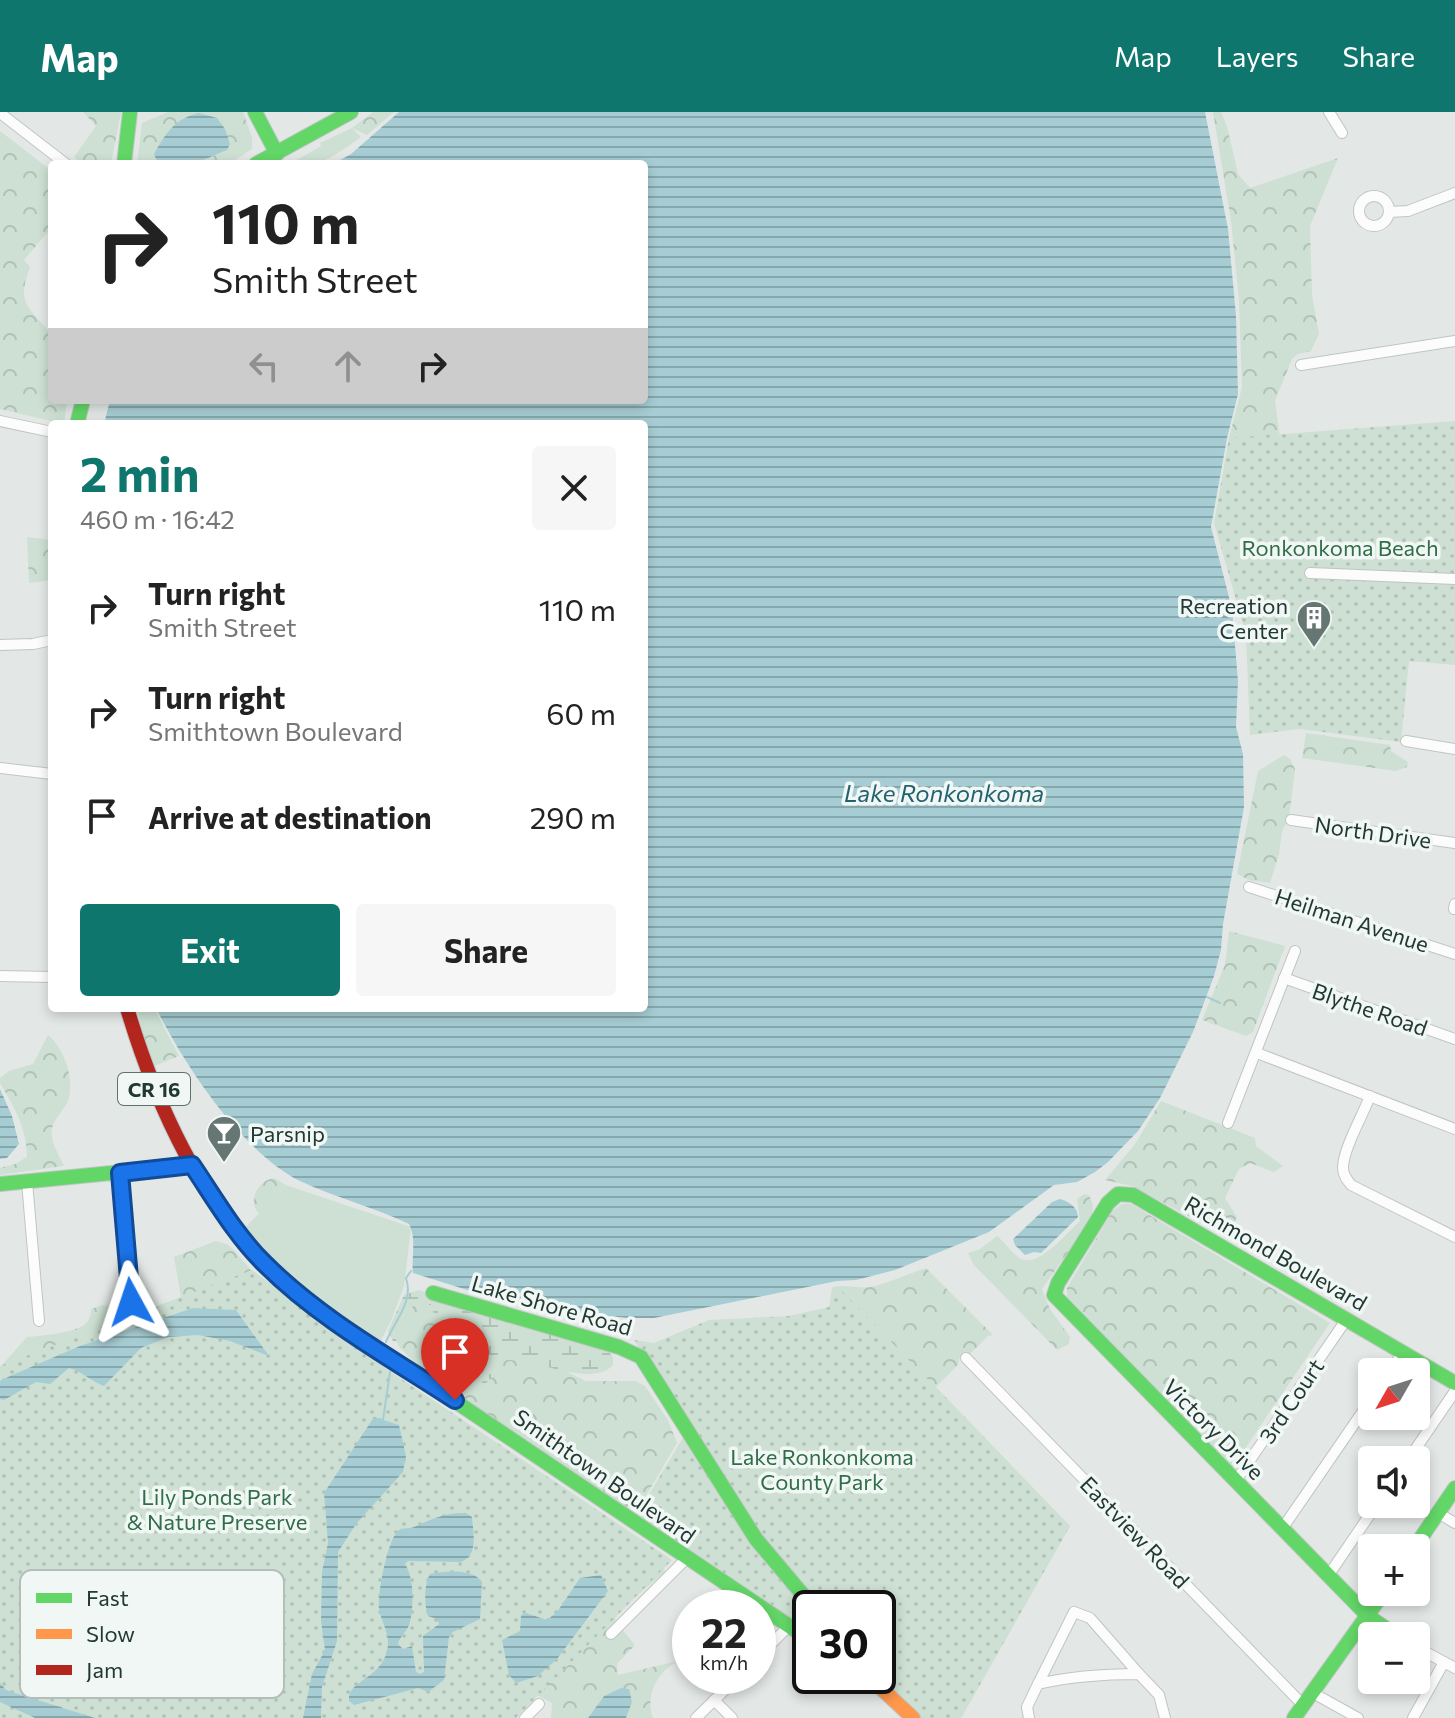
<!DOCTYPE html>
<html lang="en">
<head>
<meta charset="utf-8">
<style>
	body { margin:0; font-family:Commissioner,sans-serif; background:#f6f6f6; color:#222; height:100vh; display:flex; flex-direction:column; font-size:30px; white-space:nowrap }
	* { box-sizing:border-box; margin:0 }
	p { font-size:26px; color:#767676 }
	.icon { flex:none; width:44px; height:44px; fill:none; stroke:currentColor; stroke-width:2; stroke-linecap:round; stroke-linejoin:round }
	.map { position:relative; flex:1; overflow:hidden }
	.details { position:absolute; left:48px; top:308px; width:600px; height:592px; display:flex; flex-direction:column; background:#fff; border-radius:8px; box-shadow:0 4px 12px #0003 }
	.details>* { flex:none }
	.top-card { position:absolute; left:48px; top:48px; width:600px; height:244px; border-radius:8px; box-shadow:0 4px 12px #0003; background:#fff; color:#222; overflow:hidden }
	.needle { width:52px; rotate:231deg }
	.controls { position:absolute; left:1358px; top:1246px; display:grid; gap:16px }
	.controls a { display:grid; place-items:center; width:72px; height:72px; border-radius:8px; background:#fff; box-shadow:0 4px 12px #0003; font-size:40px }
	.speed { position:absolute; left:672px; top:1478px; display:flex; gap:16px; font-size:40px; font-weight:700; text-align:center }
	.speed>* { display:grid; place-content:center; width:104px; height:104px; border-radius:50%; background:#fff; box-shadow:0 4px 12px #0003; line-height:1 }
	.speed small { font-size:20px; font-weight:400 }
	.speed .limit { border:4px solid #111; border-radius:12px; background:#fff; color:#111 }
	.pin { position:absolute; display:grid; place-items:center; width:68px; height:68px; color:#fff; margin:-82px -34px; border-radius:50% 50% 50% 0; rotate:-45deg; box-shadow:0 0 8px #0007 }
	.pin .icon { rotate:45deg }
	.me { position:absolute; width:88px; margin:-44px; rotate:355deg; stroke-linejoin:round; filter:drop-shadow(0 0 6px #0008) }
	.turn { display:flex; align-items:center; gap:28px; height:168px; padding:0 32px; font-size:36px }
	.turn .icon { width:104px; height:104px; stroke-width:2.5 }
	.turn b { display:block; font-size:56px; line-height:68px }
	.lanes { display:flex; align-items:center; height:76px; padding:0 32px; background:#0003; justify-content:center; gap:40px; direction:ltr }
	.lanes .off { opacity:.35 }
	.round { display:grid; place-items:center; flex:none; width:84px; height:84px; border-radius:8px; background:#f6f6f6 }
	.overview { display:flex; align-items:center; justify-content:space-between; height:136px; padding:0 32px }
	h1 { font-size:48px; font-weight:700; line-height:60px; color:#0f766e }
	.action { display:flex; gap:16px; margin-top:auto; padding:16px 32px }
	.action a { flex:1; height:92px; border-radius:8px; background:#0f766e; color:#fff; font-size:32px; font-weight:700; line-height:92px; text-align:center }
	.action a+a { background:#f6f6f6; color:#222 }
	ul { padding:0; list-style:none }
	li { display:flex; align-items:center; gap:24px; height:104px; padding:0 32px }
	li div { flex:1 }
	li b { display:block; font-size:30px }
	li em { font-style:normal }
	header { display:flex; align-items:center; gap:48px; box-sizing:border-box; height:112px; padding:0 40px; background:#0f766e; color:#fff }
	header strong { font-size:38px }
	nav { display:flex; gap:44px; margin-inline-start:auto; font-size:28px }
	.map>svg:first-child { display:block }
	.grass { fill:#cde0d3 }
	.forest { fill:url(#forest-crowns) }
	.wetland { fill:url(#wetland-marsh) }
	.park { fill:url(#park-dots) }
	.water { fill:url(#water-rules) }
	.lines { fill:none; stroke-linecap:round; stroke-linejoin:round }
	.stream { stroke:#a6cdd3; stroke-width:2 }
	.street-casing { stroke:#c0c5c3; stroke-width:12 }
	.fast-casing { stroke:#bfc5c3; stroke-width:16 }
	.slow-casing { stroke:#bfc5c3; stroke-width:16 }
	.jam-casing { stroke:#bfc5c3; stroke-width:16 }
	.street { stroke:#fbfcfb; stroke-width:10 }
	.fast { stroke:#63d668; stroke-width:14 }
	.slow { stroke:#ff974d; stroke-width:14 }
	.jam { stroke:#b3261e; stroke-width:14 }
	.route-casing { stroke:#114b97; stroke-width:20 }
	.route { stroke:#1a73e8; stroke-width:14 }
	.labels { text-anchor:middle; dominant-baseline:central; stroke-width:7; stroke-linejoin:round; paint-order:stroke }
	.shield { fill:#f1f7f4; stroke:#60726d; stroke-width:2 }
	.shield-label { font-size:20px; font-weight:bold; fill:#223933 }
	.park-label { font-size:22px; fill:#306d48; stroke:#f1f7f4 }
	.poi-label { font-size:22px; fill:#223933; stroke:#f1f7f4; text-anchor:end }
	.street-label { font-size:22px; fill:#223933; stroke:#f1f7f4 }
	.water-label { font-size:24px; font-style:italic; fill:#226270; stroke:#f1f7f4 }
	.key { fill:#f1f7f4; stroke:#b3beba; stroke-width:2 }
	.key-label { font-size:22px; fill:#223933 }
</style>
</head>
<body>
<header>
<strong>Map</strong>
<nav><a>Map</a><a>Layers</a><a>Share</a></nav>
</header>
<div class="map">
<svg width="1455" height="1606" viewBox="0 0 1455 1606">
	<defs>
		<pattern id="forest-crowns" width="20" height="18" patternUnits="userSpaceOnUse" patternTransform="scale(2)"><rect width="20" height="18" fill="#cde0d3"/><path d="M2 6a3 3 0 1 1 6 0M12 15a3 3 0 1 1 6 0" fill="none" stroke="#b0c1b6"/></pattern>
		<pattern id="wetland-marsh" width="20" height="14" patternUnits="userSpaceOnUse" patternTransform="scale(2)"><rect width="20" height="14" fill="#cde0d3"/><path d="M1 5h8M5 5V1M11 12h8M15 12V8" fill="none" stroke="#b0c1b6"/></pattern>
		<pattern id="park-dots" width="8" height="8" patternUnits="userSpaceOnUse" patternTransform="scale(2)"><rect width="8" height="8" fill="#cde0d3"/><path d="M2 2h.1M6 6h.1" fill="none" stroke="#b0c1b6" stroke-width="1.8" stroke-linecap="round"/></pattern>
		<pattern id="water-rules" width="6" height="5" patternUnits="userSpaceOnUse" patternTransform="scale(2)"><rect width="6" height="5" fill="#a6cdd3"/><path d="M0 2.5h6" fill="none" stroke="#87a7ac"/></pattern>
	</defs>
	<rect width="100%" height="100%" fill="#e3e8e6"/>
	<g class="grass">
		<path d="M352 16 361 25C345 36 316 61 297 48L321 34 320 31Z"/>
		<path d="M286 1073 411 1115 404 1174 391 1209 379 1232 311 1183 244 1117Z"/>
	</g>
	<g class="forest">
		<path d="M83 0H121L111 52H81L74 45 96 14Z"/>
		<path d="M168 0H243L252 25V37L229 52H194L227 38 192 3 186 6 154 42 158 52H137L142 11Z"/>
		<path d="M373 0H394L367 23 352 16Z"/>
		<path d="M1213 0H1221L1227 14 1238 62 1250 76 1338 46 1310 114 1312 183 1319 222 1311 239 1298 242 1292 247 1275 289 1280 326 1234 330 1229 326 1242 275 1239 188 1231 109Z"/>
		<path d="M0 19 52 59V122L48 120 24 148 30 155C16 194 28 193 52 223V288H67L64 312 0 297Z"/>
		<path d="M27 425 52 428V468L29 471Z"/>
		<path d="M1306 621 1390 633 1391 639 1408 650 1407 655 1396 659 1302 646Z"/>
		<path d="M1284 643 1290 647 1295 657 1289 706 1282 719 1279 742 1270 771 1249 768 1237 762 1258 659Z"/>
		<path d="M1229 819 1285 834 1253 920 1246 924 1202 908 1225 853Z"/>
		<path d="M138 896H154L179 944 154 954 141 916Z"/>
		<path d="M48 923C64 936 74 965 69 986 65 1000 49 1008 52 1025 53 1034 60 1045 64 1054L0 1063V1056L15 1052 27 1045C27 1016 14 995 0 971V966L9 959 33 952Z"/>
		<path d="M1161 989 1255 1026 1256 1034 1283 1054 1274 1060 1250 1051 1239 1057 1225 1086 1237 1105 1228 1125 1132 1074 1105 1068 1135 1032Z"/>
		<path d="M274 1066 286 1073 259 1102C247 1089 258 1068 274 1066Z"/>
		<path d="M1084 1082 1089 1083 1093 1093 1092 1106 1042 1177 1050 1197 1070 1225 1069 1232 1057 1238 973 1152 968 1141 980 1137 997 1124C1005 1130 1012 1142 1021 1147 1038 1156 1068 1120 1080 1109L1077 1087Z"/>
		<path d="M1122 1092H1131L1330 1211 1232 1356 1067 1185V1176L1113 1098Z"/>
		<path d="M216 1129C220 1131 225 1131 228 1133 235 1138 257 1165 262 1173L0 1255 27 1225C40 1224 79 1221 87 1210 90 1207 91 1201 91 1197L102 1193 145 1199 181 1185 174 1145Z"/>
		<path d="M926 1156 993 1223 988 1224 969 1243 960 1244 958 1253 936 1275 1070 1414 961 1606H926L888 1502 832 1181V1176C845 1171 857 1177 870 1175 889 1171 908 1162 926 1156Z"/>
		<path d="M414 1193H441L503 1214 571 1262 586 1269H636L645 1274 668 1308 677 1331 637 1399 628 1397 421 1257 399 1235 394 1222 404 1203Z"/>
		<path d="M662 1448 665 1460 616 1501 615 1509 635 1533 617 1552 618 1563 678 1549C657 1560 645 1583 653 1606H626L632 1589 604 1584 588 1606H551L552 1591 535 1582Z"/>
	</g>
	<path class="wetland" d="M419 1178 608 1239 613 1245V1253C590 1278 529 1242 500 1249L494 1263 481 1276 478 1274 475 1246 468 1235 442 1218 437 1211 431 1193H414L404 1203 394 1222 397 1230 393 1229 388 1219 404 1183Z"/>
	<g class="park">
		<path d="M1455 309V553L1409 549 1401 630 1300 617 1250 623 1246 522 1214 411 1229 326Z"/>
		<path d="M252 1158 391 1260 672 1448 516 1606H0V1254Z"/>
		<path d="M837 1174 1070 1414 961 1606H921L870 1564H878V1496H810V1520L636 1404 690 1314 634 1228 654 1231 709 1208 789 1204 829 1195 832 1176Z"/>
	</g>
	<g class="water">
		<path d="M399 0H1205L1228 117 1236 204 1238 282 1227 326 1211 415 1232 497 1238 569 1236 615 1243 642 1244 695 1223 812 1221 838 1214 864 1193 920 1160 986 1138 1019 1108 1050 1095 1060 1077 1070 1054 1073 989 1120 895 1158 856 1168 837 1169 654 1206H629L544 1198 480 1182 413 1161C411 1147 417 1127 409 1112 374 1095 336 1086 300 1069 241 1039 185 954 156 896H644V312H104L110 288H644V52H333L351 42Z"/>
		<path d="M199 1 217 6 225 17 230 32 227 38 194 52H158L154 42C165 22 175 6 199 1Z"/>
		<path d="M0 977 12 1004 19 1032 7 1046 0 1047Z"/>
		<path d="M1060 1087C1068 1089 1078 1095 1078 1105L1041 1141 1034 1140 1025 1143 1015 1133 1013 1127 1052 1090Z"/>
		<path d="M193 1196 236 1198 269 1244 230 1229 198 1223 168 1225 141 1236 104 1274C91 1269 83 1260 69 1256L50 1272 36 1270 4 1288 0 1287V1269L10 1264 80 1234Z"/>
		<path d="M374 1305 399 1313 406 1344 403 1360 356 1412 338 1440 337 1529 322 1575 321 1606H303L312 1562 325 1538 321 1509 322 1460 328 1431 324 1381Z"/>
		<path d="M466 1401 472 1405C473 1421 479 1443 461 1450L408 1449 405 1452C414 1466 414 1492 410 1510 409 1518 400 1523 398 1532L403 1537 412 1534 416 1560 420 1562 424 1560 423 1524 439 1512 437 1507 428 1504C424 1493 424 1472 430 1462 445 1459 473 1456 482 1470L480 1507 453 1520 449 1525 444 1568 428 1580 418 1576 354 1593 349 1589C347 1568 380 1568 387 1539 391 1522 382 1513 379 1497 377 1483 387 1431 397 1420 402 1414 407 1418 414 1415 432 1407 446 1400 466 1401Z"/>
		<path d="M601 1463 608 1479 557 1547 538 1564 516 1571 509 1563 502 1528 520 1519 521 1503 526 1501 547 1508 557 1500 580 1466Z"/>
		<path d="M0 1571 6 1578 95 1606H35L0 1590Z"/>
		<path d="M621 1576 629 1577 632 1590 626 1606H588L604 1584Z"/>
	</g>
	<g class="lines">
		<g class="stream">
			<path d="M1207 885 1220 891"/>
			<path d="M386 1230C395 1208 414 1190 406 1166L411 1159"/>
			<path d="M383 1308 390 1260"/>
		</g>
		<defs>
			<g id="street">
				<path d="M1329 0 1342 21"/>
				<path d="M0 1 66 52"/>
				<circle cx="1374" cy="99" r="15"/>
				<path d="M1389 100 1408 99 1455 81"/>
				<path d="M1301 253 1455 229"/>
				<path d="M0 309 52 320"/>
				<path d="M1310 461 1455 467"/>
				<path d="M0 533 33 532 52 528"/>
				<path d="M1406 629 1455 637"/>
				<path d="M0 656 52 662"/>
				<path d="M1291 708 1455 731"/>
				<path d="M1249 775 1455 842"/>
				<path d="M1454 797 1455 792"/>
				<path d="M0 864 52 865"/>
				<path d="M1284 866 1455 927"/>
				<path d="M1257 941 1455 1017"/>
				<path d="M1370 984C1363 1003 1343 1037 1343 1056 1343 1063 1347 1068 1351 1073L1455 1125"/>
				<path d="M1228 1011 1295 839"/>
				<path d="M120 1061 131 1190"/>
				<path d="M27 1070 39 1209"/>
				<path d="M966 1246 1304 1594"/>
				<path d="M1390 1260 1403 1240"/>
				<path d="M1408 1348 1455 1279"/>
				<path d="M1235 1370 1346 1208"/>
				<path d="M1438 1401 1455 1411"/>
				<path d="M1282 1417 1372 1286"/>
				<path d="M1328 1464 1377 1392"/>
				<path d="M611 1522 686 1447"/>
				<path d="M1416 1535 1455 1556"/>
				<path d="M758 1545 788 1515"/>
				<path d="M1038 1572 1074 1500 1090 1506 1139 1562"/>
				<path d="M1313 1581 1358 1606"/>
				<path d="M714 1588 732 1606"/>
				<path d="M525 1606 539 1592"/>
				<path d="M696 1606 739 1564"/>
				<path d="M1029 1606 1027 1595 1038 1572C1072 1564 1105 1562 1139 1562L1159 1583 1165 1606"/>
				<path d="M1413 1606 1444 1550"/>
			</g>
			<g id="fast">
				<path d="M255 0 277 42"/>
				<path d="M124 52 130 0"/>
				<path d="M256 52 351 0"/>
				<path d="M77 312 83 288"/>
				<path d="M0 1072 192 1053"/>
				<path d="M267 1155 309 1191 810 1528"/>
				<path d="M433 1181 619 1235 641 1245 756 1427 814 1496"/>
				<path d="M1414 1436 1455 1376"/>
				<path d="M1397 1524 1368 1504 1054 1183 1058 1171 1108 1091 1118 1082 1133 1083 1455 1271"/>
				<path d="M1294 1606 1384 1480"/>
			</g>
			<path id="slow" d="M868 1564 913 1606"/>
			<path id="jam" d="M127 896C155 990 198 1085 267 1155"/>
		</defs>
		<use href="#street" class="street-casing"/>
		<use href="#fast" class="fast-casing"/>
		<use href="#slow" class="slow-casing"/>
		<use href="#jam" class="jam-casing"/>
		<use href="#street" class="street"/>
		<use href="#fast" class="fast"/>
		<use href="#slow" class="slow"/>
		<use href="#jam" class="jam"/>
	</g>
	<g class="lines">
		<defs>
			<path id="route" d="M131 1190 120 1061 192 1053C215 1087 236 1124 265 1152 320 1207 391 1246 455 1288"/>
		</defs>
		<use href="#route" class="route-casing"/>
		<use href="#route" class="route"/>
	</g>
	<defs>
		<symbol id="building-pin" viewBox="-11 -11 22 30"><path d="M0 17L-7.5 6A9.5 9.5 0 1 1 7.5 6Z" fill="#667672" stroke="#f1f7f4"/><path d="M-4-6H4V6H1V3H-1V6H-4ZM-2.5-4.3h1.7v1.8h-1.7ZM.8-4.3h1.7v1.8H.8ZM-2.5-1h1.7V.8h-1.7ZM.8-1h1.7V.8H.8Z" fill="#fff"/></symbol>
		<symbol id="bar-pin" viewBox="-11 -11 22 30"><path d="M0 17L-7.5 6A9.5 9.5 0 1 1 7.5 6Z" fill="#667672" stroke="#f1f7f4"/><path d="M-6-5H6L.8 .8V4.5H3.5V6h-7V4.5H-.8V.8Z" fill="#fff"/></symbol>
	</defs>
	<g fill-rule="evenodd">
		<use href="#building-pin" x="1294" y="486" width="40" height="54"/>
		<use href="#bar-pin" x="204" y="1001" width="40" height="54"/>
	</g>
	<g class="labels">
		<rect class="shield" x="118" y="961" width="72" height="32" rx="6"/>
		<g class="shield-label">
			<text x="154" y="977">CR 16</text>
		</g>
		<g class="park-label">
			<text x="1340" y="435">Ronkonkoma Beach</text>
			<text x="822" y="1344">Lake Ronkonkoma<tspan x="822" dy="25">County Park</tspan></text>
			<text x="217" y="1384">Lily Ponds Park<tspan x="217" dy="25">&amp; Nature Preserve</tspan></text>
		</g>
		<g class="poi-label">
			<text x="1288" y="493">Recreation<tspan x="1288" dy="25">Center</tspan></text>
			<text x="250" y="1021" text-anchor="start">Parsnip</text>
		</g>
		<g class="street-label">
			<text transform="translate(1373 720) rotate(8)">North Drive</text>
			<text transform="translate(1352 808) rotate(18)">Heilman Avenue</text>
			<text transform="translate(1370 897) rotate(19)">Blythe Road</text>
			<text transform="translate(1276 1141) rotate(30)">Richmond Boulevard</text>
			<text transform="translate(552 1193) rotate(16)">Lake Shore Road</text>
			<text transform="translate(1291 1289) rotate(-56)">3rd Court</text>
			<text transform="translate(1214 1317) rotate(45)">Victory Drive</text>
			<text transform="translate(605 1364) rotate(35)">Smithtown Boulevard</text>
			<text transform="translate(1135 1420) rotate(46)">Eastview Road</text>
		</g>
		<g class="water-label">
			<text x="944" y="680">Lake Ronkonkoma</text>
		</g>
	</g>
	<rect x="20" y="1458" width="264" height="128" rx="12" class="key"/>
	<rect x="36" y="1481" width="36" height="10" fill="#63d668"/>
	<rect x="36" y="1517" width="36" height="10" fill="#ff974d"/>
	<rect x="36" y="1553" width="36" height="10" fill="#b3261e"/>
	<g class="key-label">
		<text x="86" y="1494">Fast</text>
		<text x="86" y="1530">Slow</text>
		<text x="86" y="1566">Jam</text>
	</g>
</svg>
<div class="controls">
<a><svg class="needle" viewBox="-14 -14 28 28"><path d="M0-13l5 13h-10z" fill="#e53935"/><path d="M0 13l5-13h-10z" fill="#767676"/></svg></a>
<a><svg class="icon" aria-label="sound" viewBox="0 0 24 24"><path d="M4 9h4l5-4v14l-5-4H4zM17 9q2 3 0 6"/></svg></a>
<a>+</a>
<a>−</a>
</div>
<div class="speed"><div>22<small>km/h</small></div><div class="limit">30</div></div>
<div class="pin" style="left:455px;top:1288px;background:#d93025"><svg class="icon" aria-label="arrive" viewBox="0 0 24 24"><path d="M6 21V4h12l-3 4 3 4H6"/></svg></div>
<svg class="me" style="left:131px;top:1190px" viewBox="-20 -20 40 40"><path d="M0-17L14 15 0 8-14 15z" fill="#1a73e8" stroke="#fff" stroke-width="4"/></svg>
<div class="top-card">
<div class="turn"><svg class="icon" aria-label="right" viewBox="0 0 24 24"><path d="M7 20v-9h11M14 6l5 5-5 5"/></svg><div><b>110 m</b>Smith Street</div></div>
<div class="lanes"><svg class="icon off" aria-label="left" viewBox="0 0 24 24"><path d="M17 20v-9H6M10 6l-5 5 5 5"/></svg><svg class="icon off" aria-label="ahead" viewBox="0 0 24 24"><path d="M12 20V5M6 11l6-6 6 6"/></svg><svg class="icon" aria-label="right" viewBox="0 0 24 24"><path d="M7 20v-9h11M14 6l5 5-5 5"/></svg></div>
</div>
<section class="details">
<div class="overview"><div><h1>2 min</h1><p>460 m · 16:42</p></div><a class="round"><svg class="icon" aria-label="close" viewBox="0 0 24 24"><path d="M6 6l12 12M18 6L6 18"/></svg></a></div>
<ul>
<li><svg class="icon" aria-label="right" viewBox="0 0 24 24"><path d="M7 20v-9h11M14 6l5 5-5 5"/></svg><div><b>Turn right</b><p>Smith Street</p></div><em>110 m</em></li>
<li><svg class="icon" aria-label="right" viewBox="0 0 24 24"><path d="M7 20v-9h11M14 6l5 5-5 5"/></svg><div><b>Turn right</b><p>Smithtown Boulevard</p></div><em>60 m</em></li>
<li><svg class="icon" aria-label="arrive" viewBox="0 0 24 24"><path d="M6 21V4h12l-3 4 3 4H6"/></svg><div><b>Arrive at destination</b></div><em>290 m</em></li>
</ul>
<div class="action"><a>Exit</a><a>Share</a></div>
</section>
</div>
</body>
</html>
